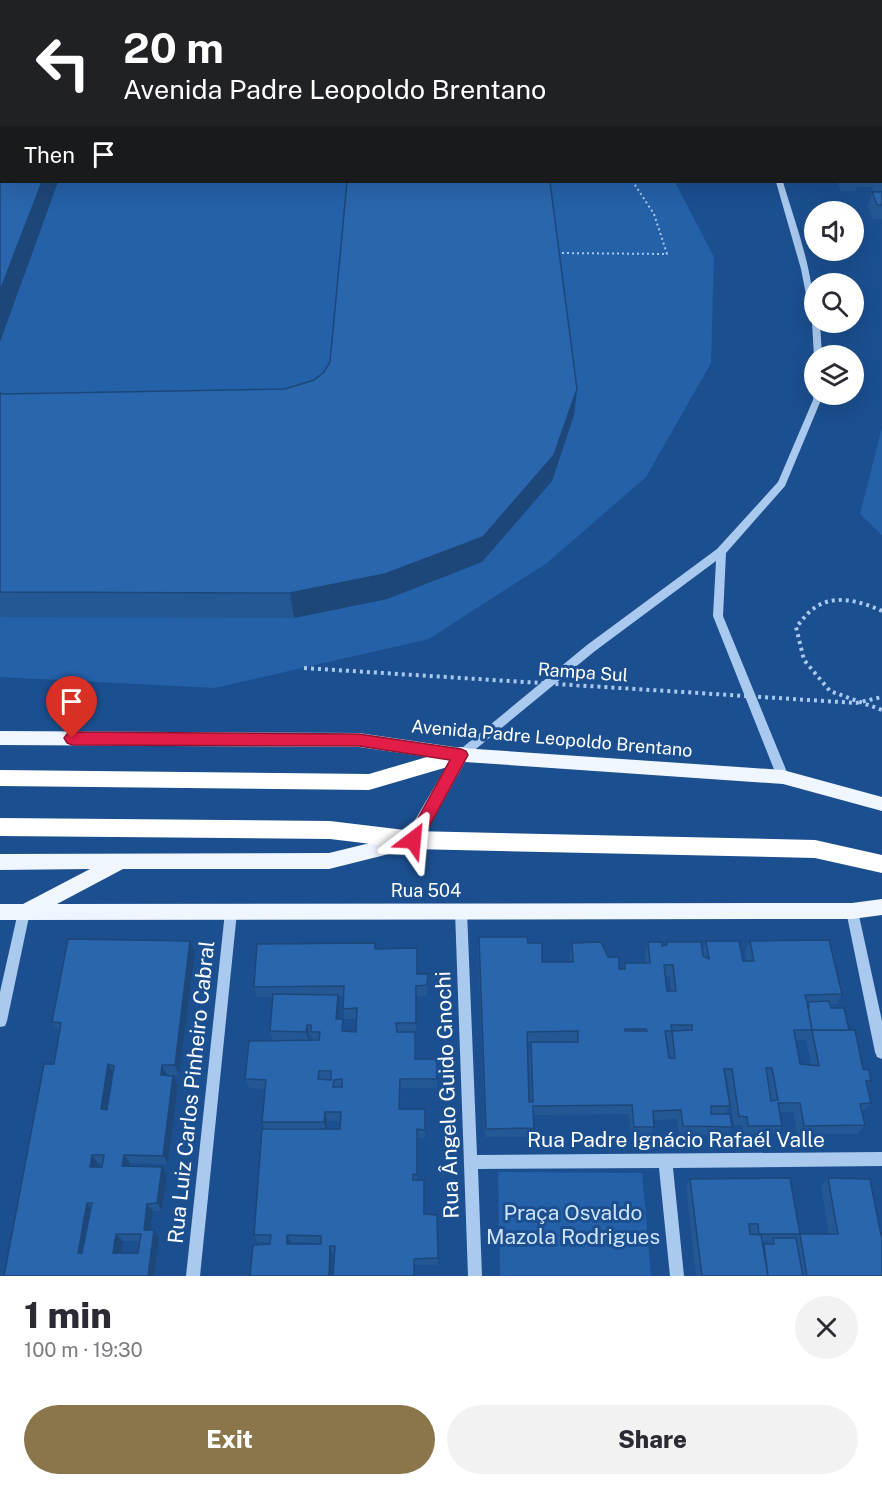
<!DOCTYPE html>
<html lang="en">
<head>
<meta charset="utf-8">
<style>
	body { margin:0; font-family:"Public Sans",sans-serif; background:#f2f2f3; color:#2b2b33; height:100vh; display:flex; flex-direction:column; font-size:22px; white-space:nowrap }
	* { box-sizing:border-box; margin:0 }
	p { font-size:20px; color:#7c7c81 }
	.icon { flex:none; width:33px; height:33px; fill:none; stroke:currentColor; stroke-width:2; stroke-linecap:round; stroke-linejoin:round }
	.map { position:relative; height:1276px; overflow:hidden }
	.panel { display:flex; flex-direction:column; background:#fff; flex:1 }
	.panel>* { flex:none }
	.top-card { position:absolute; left:0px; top:0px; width:882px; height:183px; box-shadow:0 6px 24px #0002; background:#202124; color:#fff; overflow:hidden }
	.tools { position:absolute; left:804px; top:201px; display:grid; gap:12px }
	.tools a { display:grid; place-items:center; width:60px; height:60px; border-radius:50%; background:#fff; box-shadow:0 6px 24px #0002; font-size:30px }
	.pin { position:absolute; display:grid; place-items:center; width:51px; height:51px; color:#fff; margin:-62px -26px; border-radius:50% 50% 50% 0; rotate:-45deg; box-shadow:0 0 6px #0007 }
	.pin .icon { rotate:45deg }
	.me { position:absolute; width:66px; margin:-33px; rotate:29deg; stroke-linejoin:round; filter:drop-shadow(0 0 4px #0008) }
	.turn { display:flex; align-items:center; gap:21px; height:126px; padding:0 24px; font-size:27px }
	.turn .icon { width:78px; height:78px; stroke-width:2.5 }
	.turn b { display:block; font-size:42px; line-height:51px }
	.then { display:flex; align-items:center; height:57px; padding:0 24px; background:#0003; gap:12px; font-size:22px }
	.round { display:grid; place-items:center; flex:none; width:63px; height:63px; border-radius:32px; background:#f2f2f3 }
	.overview { display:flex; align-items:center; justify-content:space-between; height:102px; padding:0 24px }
	h1 { font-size:36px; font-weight:800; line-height:45px }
	.primary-button { display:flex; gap:12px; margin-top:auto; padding:12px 24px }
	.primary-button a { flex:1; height:69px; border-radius:36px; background:#8a764a; color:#fff; font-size:24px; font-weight:800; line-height:69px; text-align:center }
	.primary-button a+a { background:#f2f2f3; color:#2b2b33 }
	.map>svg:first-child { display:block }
	.green { fill:#2461a8 }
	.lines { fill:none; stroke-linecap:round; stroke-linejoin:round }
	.path-far1 { stroke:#a9c9ee; stroke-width:2; stroke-dasharray:2 3; stroke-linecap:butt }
	.path { stroke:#a9c9ee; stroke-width:4; stroke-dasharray:3 4; stroke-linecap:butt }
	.minor { fill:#a9c9ee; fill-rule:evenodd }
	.major { fill:#f0f6ff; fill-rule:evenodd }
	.highway { fill:#fff; fill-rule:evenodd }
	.path-bridge { stroke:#a9c9ee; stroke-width:4; stroke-dasharray:3 4; stroke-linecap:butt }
	.wall { fill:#245895; fill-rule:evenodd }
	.shaded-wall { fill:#1d4779 }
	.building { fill:#2a66ad; stroke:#1d4779; stroke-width:1.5; fill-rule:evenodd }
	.route { fill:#e11d48; stroke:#92132f; stroke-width:1.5 }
	.labels { text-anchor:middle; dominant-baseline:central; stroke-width:6; stroke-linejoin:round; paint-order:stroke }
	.street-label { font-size:18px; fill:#fff; stroke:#1b4f8f }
	.near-street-label { font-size:21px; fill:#fff; stroke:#1b4f8f }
	.near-park-label { font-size:21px; fill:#cfe3fa; stroke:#1b4f8f }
</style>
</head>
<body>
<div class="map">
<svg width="882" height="1276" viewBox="0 0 882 1276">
	<rect width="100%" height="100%" fill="#1b4f8f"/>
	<g class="green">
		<path d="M0 41 2 182H675L714 257 711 363 646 477 547 563 429 639 215 688 0 677Z"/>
		<path d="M882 427V535L860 514Z"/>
		<path d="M498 1172 642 1173 651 1276H500Z"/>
	</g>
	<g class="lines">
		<g class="path-far1">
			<path d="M430 2 433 0"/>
			<path d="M557 253 667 254 654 214 633 182"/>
		</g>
		<path class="path" d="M882 611C860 601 833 593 813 609 806 614 802 621 796 627L804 660 830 691 882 710"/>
		<g class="minor">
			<path d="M20 0H27L18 2Z"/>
			<path d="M517 0 527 2H518Z"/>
			<path d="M573 0 583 2H574Z"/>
			<path d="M654 0H660L661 2H655Z"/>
			<path d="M2 7V12H0V8Z"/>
			<rect x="880" y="59" width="2" height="4"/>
			<path d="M776 182H783C796 226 814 271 814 317L810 315 801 269Z"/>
			<path d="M814 320V322H820L822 356H814V357L812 322Z"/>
			<path d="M814 392V394H821V400L785 486 726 553 723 616 789 777 787 780 783 782 779 780 777 777 713 616 716 561 595 651 465 758 461 760 457 758 455 755 457 752 587 645 717 549 778 482 813 400Z"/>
			<path d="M461 905 465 907 467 911 477 1155 882 1152V1166L673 1168 684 1276H670L659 1168 478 1169 482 1276H468L455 911 457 907Z"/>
			<path d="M852 905 856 907 858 911 882 1021V1059L877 1057 875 1052 846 911 848 907Z"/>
			<path d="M24 906 28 908 30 912 7 1021 5 1026 0 1027V992L18 912 20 908Z"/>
			<path d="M231 906 235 908 237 912 200 1276H186L225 912 227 908Z"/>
		</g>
		<path class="major" d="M0 731 359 733 461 748 783 770 882 797V811L783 784 465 762 419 845 413 848 329 869H123L57 904 852 903 882 899V915L852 919 0 920V904H23L90 869 0 870V854L329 853 407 834 450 760 359 747 0 745Z"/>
		<g class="highway">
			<path d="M461 747 468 749 471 755 468 761 369 790 0 786V770L369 774Z"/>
			<path d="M0 818 330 821 413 831 815 840 882 855V873L815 858 413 849 330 839 0 836Z"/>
		</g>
		<path class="path-bridge" d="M304 668 856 703 882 697"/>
	</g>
	<g class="wall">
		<path d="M880 97H882V191H873L872 187H857L856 191H841L837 182H880Z"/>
		<path d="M872 192H882V219H872L868 206Z"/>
		<path d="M577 389 574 415 552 481 482 562 387 599 294 618 0 617V393L4 394Z"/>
		<path d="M479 937 528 943 542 962H570V954L572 943 608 957 619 969H623L625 963H646L645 953 648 942 662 946 666 945 667 942 702 952 706 941 743 961H747L745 952 750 941 842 994 836 1004H830L831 1008 849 1030 863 1069 871 1081 867 1086 871 1103 862 1112 865 1125 857 1134H797L793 1112H780L782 1126 776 1134 743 1135 742 1125H734L727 1078H725L730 1106 725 1114 732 1127 727 1135H679L677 1119 654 1120V1127L650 1136H631L629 1114 534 1115V1128L533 1137H485L478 948ZM665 976H669L671 991H667ZM796 1040H806L811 1065 800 1064ZM576 1041V1042H531L529 1052 531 1102H529L527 1042ZM667 1041H668L670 1058H669Z"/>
		<path d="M375 949 417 974H428L427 996H416V1059H437V1088H401L400 1109H425V1138H417V1180L425 1188 424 1215H437L438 1265H415L332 1253 331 1276H250L270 1244V1242H258L254 1235 265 1129 262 1122 265 1089 249 1088 245 1079 273 1041 270 1031 273 997H257L254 987ZM338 996H344L343 1009 345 1019H356V1032L344 1031 343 1019H339V1006ZM309 1035H312L313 1040H309ZM327 1121H340V1129H326ZM290 1242 321 1243V1244H290Z"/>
		<path d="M195 952 179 1075H167L173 1076 178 1085 168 1164 130 1163 129 1166 167 1175 162 1211H153L151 1230H154L159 1238 154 1276H4L54 1064 60 1032 52 1022ZM98 1163H103L102 1167H97ZM123 1241H140L138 1253H121Z"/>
		<path d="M828 1178 882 1276H696L686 1186 690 1179 800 1234 796 1238 800 1234H829L821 1186ZM762 1241H770V1244L763 1245Z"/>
	</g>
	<g class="shaded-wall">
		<path d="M42 182H58L0 342V291Z"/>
		<path d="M577 389 574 415 552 481 482 562 387 599 294 618 290 593Z"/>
		<path d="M190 941 195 952 179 1075 175 1065Z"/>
		<path d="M338 995 339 1006 338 1029 336 1019Z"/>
		<path d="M307 1025 309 1035V1041L306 1032Z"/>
		<path d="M108 1064 114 1074 107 1118 101 1109Z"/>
		<path d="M162 1065 167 1075 166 1084 161 1075Z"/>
		<path d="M173 1076 178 1085 168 1164 163 1156Z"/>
		<path d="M325 1112 327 1121 326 1131 324 1122Z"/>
		<path d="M92 1155 98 1163 96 1175 90 1167Z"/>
		<path d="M124 1155 130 1163 128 1174 122 1166Z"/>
		<path d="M162 1167 167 1175 162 1211 157 1203Z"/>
		<path d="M87 1203 93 1211 85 1260 78 1253Z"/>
		<path d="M147 1204 153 1211 150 1237 144 1230Z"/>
		<path d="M154 1230 159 1238 154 1276H148Z"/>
		<path d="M116 1234 123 1241 120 1259 113 1253Z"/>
		<path d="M287 1235 290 1242V1251L287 1244Z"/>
		<path d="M330 1246 332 1253 331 1276H329Z"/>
	</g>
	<g class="building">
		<rect x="357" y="0" width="28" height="2"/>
		<path d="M0 39H2V182H42L0 291Z"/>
		<path d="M880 97H882V117L880 113Z"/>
		<path d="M880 130 882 134V149H881L882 151V170H880Z"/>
		<path d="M347 182H550L577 389 554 455 483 537 385 574 290 593 0 592V393L4 394 285 389 314 380 324 372 330 362Z"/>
		<path d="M872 192H882V205H877Z"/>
		<path d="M479 937H527L528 943H542V962H573L572 943 601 942 608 957H619V969H625V963H650L648 942H662V946L667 945V942H701L703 956 709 959 706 941H739L743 961H754L750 941 829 940 842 994 805 995 807 1002 812 1030H855L863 1069 869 1070 871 1081H866L871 1103 860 1104 865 1125 804 1126 800 1103H778L782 1126H748L747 1117 739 1116 732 1069H724L730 1106H711V1114H730L732 1127 683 1126 681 1110 653 1111 654 1127H634L632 1105 533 1106 534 1128 486 1129ZM664 965H673L676 991H667ZM671 1025H692V1030L672 1031ZM625 1029H646L647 1031H625ZM794 1030H812L819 1066 800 1064ZM578 1031V1042H531L533 1102H529L527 1032ZM665 1031H672L675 1058H669ZM766 1068H772L778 1100 771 1101Z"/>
		<path d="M68 939 190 941 175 1065H162L161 1075 173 1076 163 1156 124 1155 122 1166 162 1167 157 1203 147 1204 144 1230H154L148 1276H4L44 1064H54L61 1023 52 1022ZM108 1064 114 1066 107 1110 101 1109ZM92 1155H104L102 1167H90ZM87 1203H92L82 1253H78ZM116 1234H141L138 1253H113Z"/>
		<path d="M375 943V949L417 948V974H428L427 985 416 986V1023H396L397 1032H415V1059H437V1079H400L399 1109H425V1130L417 1129V1175L413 1174V1180H424V1214L437 1215 438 1258 414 1259V1276H333L335 1246H330L329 1276H250L253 1245 270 1244 271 1235H254L262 1129H340L341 1112H325L324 1122H262L266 1080 245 1079 249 1041 319 1040 320 1032H311V1025H307L306 1032 270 1031 273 994 338 995 336 1019H343L342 1031 356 1032 357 1008 343 1009 344 986 254 987 257 944ZM319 1071H331V1080L318 1079ZM342 1079V1087H333L334 1080ZM287 1235 321 1236V1244H287Z"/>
		<path d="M829 1001 831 1008H844L849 1030H812L808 1007H809L808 1002Z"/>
		<path d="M790 1178 800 1234H759L758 1224H749L750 1234 761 1235 768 1276H702L690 1179Z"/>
		<path d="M828 1178 870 1179 881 1235H882V1276H807L800 1234H838Z"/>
		<path d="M773 1238H796L803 1276H768L764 1244H774Z"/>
	</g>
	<path class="route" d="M72 732 359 734 461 749 466 751 468 755 419 845 413 847 408 845 406 840 450 760 359 746 72 745 67 743 64 738 67 734Z"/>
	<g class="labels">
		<g class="street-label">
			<text transform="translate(583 672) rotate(4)">Rampa Sul</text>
			<text transform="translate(552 738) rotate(5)">Avenida Padre Leopoldo Brentano</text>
			<text x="426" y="890">Rua 504</text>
		</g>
		<g class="near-street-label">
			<text transform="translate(191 1092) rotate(-84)">Rua Luiz Carlos Pinheiro Cabral</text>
			<text transform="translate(447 1095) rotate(-92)">Rua Ângelo Guido Gnochi</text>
			<text x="676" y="1139">Rua Padre Ignácio Rafaél Valle</text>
		</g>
		<g class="near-park-label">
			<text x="573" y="1212">Praça Osvaldo<tspan x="573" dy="24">Mazola Rodrigues</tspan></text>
		</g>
	</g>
</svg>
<div class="tools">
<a><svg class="icon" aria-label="sound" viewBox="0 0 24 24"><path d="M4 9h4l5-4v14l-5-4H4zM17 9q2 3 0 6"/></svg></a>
<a><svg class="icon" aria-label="search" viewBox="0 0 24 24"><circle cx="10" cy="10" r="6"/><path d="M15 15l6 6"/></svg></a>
<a><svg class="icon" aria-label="layers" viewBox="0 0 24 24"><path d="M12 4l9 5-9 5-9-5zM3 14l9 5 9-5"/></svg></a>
</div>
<div class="pin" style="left:72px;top:738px;background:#d93025"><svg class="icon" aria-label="arrive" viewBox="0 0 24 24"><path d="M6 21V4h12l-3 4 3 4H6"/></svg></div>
<svg class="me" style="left:413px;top:840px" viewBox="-20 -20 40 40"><path d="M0-17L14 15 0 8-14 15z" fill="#e11d48" stroke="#fff" stroke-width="4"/></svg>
<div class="top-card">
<div class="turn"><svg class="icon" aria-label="left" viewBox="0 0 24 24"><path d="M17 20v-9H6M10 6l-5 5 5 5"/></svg><div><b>20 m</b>Avenida Padre Leopoldo Brentano</div></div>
<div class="then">Then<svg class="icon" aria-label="arrive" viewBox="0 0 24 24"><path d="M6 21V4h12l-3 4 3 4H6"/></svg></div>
</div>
</div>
<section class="panel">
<div class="overview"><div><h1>1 min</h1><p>100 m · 19:30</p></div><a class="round"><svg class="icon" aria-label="close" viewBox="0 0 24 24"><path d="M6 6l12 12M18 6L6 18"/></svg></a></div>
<div class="primary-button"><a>Exit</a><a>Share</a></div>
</section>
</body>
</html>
